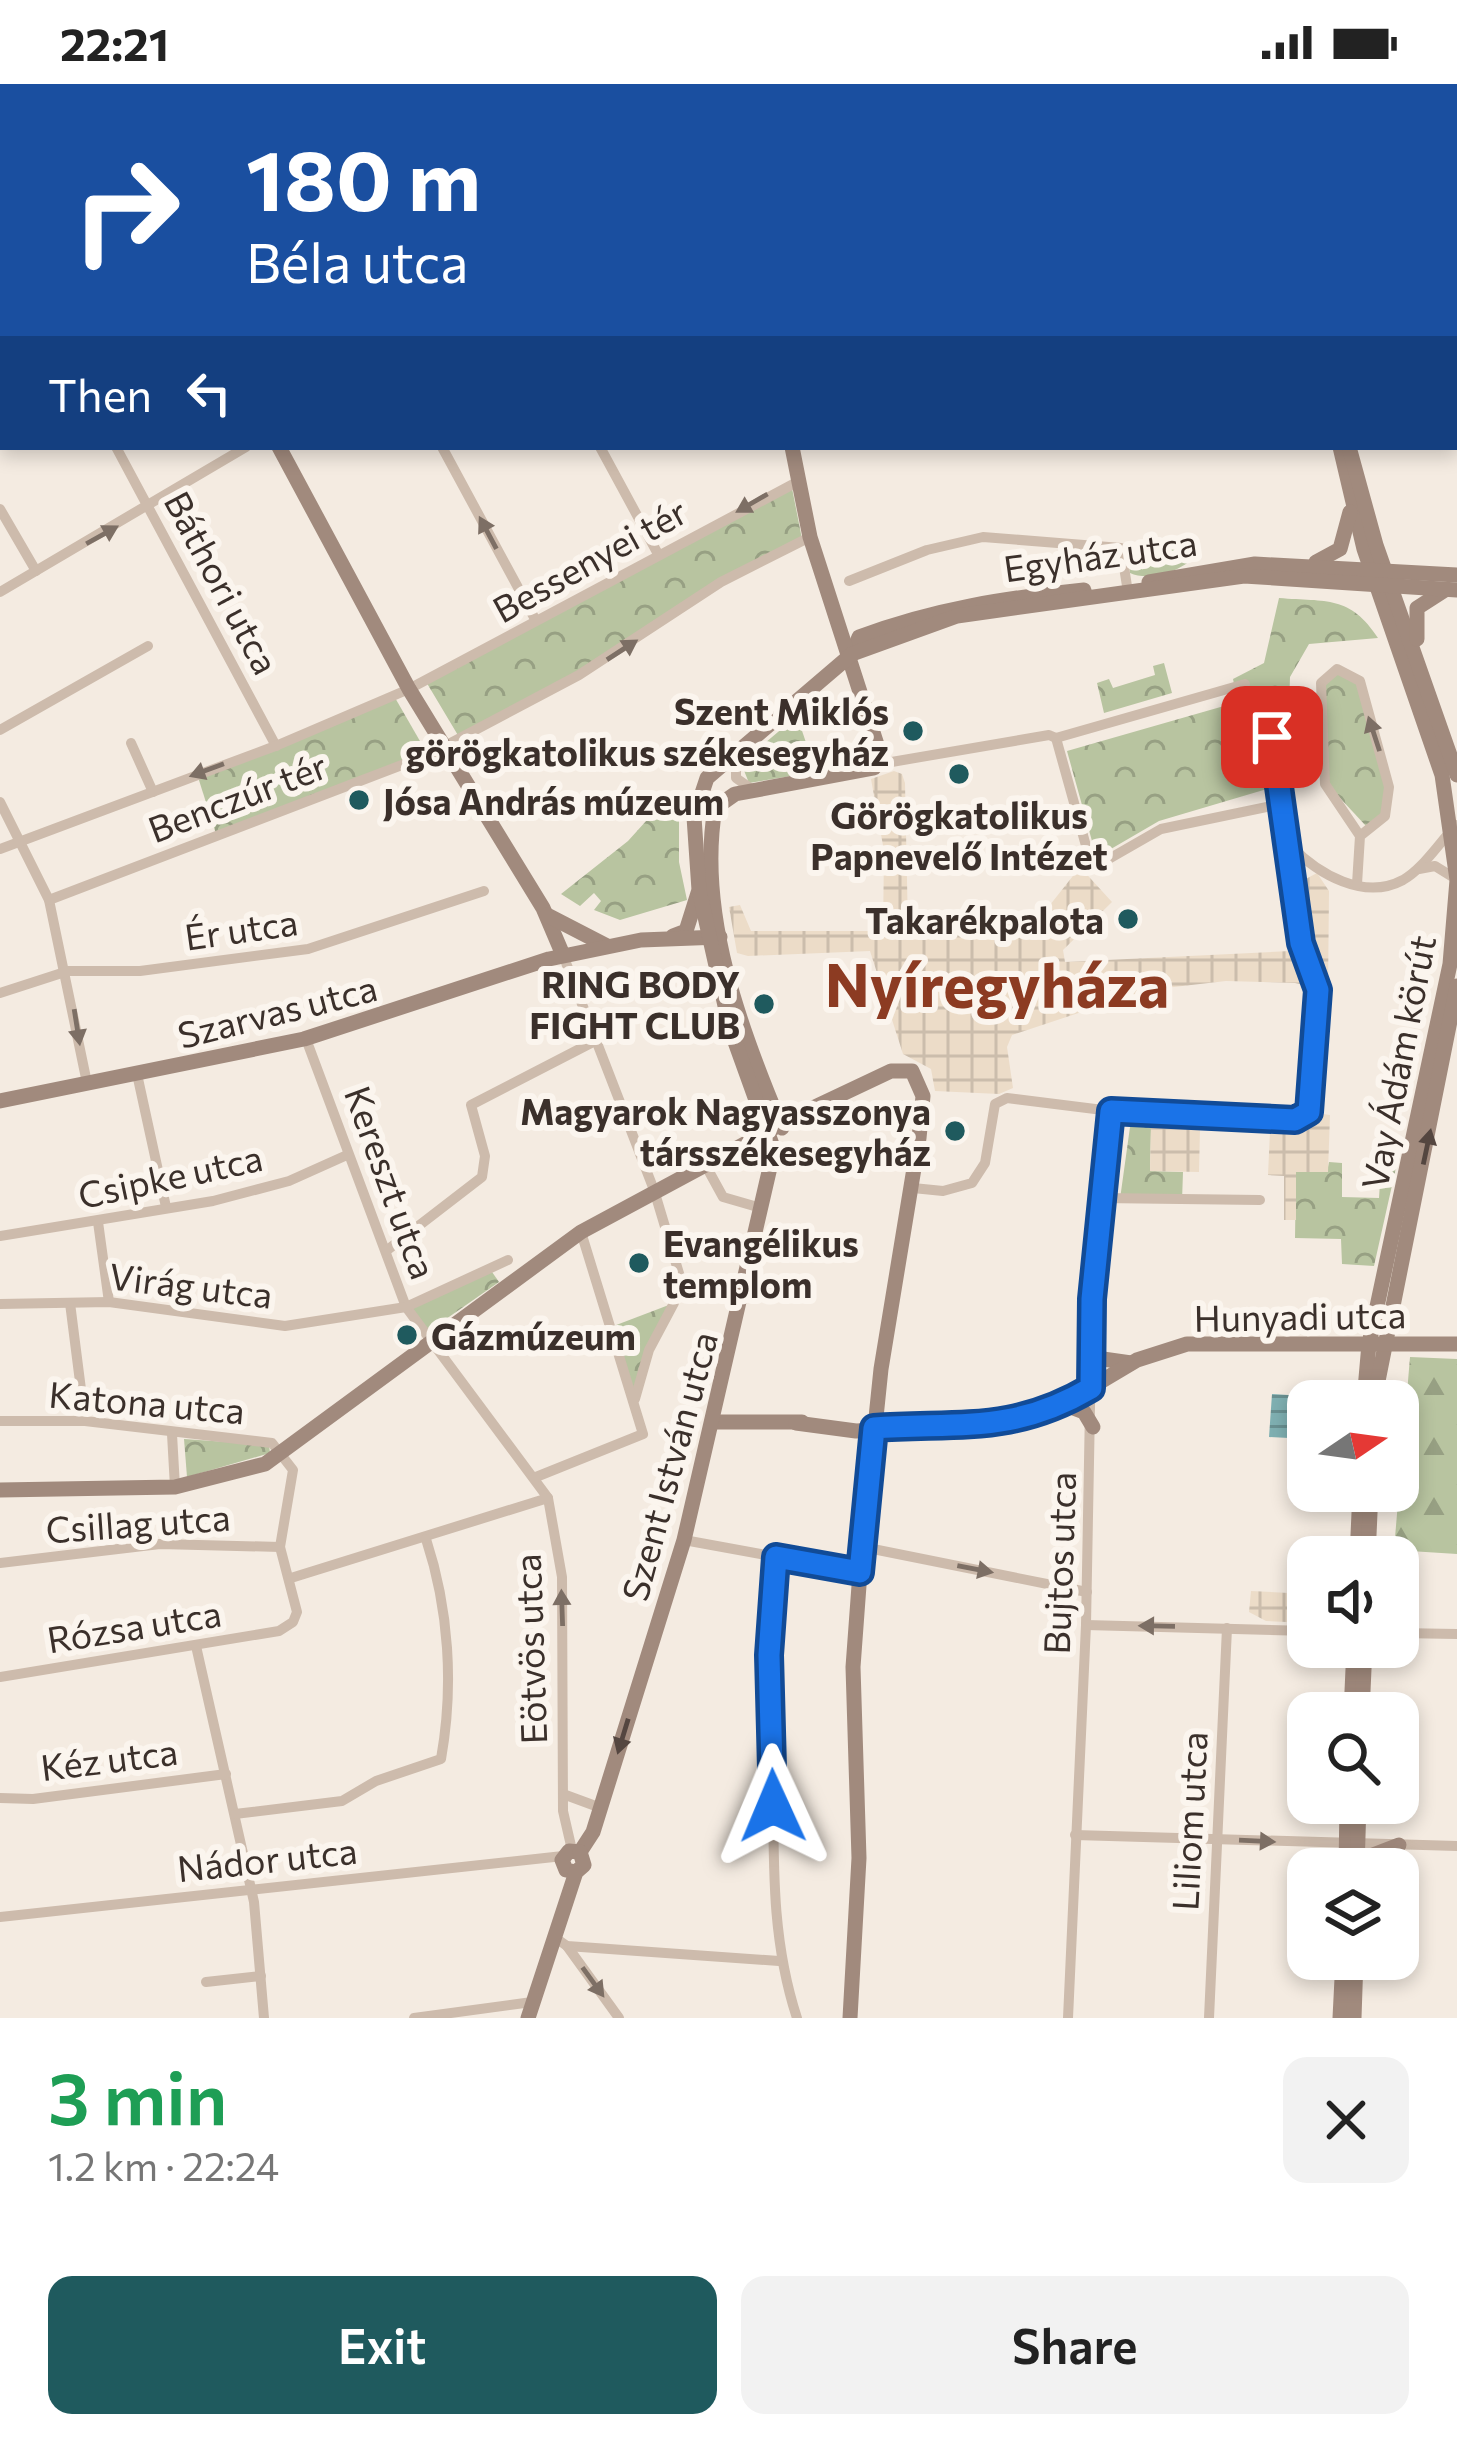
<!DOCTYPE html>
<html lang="en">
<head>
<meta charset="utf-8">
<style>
	body { margin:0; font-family:Commissioner,sans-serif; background:#f2f2f2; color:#222; height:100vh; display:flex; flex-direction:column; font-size:45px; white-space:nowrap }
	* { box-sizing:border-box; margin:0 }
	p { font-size:39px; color:#767676 }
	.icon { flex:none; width:66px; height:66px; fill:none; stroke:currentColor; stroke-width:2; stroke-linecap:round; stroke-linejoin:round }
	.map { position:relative; height:1934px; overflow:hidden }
	.panel { display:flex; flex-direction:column; background:#fff; flex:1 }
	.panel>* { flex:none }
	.guide { position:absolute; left:0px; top:0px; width:1458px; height:366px; box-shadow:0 6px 18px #0003; background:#1a4fa0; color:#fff; overflow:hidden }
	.needle { width:78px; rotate:77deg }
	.controls { position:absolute; left:1287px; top:1296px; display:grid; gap:24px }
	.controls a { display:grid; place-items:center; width:132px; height:132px; border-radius:24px; background:#fff; box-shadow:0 6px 18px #0003; font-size:60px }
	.pin { position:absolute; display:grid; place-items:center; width:102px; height:102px; color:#fff; margin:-51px; border-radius:24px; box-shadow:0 6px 18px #0006 }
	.me { position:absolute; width:132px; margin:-66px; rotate:359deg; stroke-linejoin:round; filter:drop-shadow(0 0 9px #0008) }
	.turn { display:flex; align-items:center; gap:42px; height:252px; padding:0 48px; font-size:54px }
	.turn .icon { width:156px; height:156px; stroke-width:2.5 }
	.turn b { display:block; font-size:84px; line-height:102px }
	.then { display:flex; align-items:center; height:114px; padding:0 48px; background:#0003; gap:24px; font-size:45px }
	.round { display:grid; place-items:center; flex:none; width:126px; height:126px; border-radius:24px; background:#f2f2f2 }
	.summary { display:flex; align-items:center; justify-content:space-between; height:204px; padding:0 48px }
	h1 { font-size:72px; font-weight:600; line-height:90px; color:#1e9e55 }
	.action { display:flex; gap:24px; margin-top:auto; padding:24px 48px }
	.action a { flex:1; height:138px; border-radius:24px; background:#1f5a5e; color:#fff; font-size:48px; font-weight:600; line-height:138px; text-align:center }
	.action a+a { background:#f2f2f2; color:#222 }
	.status { display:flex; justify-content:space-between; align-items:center; height:84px; padding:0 60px; background:#fff; direction:ltr }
	.status svg { height:33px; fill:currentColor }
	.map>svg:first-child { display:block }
	.forest { fill:url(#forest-firs) }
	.park { fill:url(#park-crowns) }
	.plaza { fill:url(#plaza-grid) }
	.water { fill:url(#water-rules) }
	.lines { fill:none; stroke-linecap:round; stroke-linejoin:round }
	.canal { stroke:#7fb0b2; stroke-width:9 }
	.street { stroke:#cdbbac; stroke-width:10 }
	.secondary { stroke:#a18a7d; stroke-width:15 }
	.oneway { fill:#7d6f65 }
	.oneway2 { fill:#544640 }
	.route-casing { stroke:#114b97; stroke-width:30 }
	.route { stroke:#1a73e8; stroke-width:21 }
	.poi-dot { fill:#1f5a5e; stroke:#fbf5ee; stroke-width:4.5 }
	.labels { text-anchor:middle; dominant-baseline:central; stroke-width:12; stroke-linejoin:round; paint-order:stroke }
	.street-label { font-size:36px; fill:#3b302b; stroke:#fbf5ee }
	.poi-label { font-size:36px; font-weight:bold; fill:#3b302b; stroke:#fbf5ee; text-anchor:end }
	.town-label { font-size:60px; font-weight:bold; fill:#8c3b22; stroke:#fbf5ee }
</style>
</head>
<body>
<div class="status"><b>22:21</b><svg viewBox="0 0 49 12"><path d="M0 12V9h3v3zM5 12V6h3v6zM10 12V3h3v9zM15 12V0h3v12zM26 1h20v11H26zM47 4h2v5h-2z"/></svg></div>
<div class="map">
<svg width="1457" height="1934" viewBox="0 0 1457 1934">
	<defs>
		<pattern id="forest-firs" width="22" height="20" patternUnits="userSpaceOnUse" patternTransform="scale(3)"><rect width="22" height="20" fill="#b8c4a0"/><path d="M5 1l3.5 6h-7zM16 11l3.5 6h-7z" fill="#97a083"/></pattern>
		<pattern id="park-crowns" width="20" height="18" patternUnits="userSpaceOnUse" patternTransform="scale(3)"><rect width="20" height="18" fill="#b8c4a0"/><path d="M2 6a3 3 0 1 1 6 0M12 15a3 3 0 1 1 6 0" fill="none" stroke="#97a083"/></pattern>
		<pattern id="plaza-grid" width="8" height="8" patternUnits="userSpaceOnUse" patternTransform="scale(3)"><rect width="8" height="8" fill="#ecdcc8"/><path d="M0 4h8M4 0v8" fill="none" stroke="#cbbdac"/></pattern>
		<pattern id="water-rules" width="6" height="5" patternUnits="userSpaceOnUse" patternTransform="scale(3)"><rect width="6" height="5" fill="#7fb0b2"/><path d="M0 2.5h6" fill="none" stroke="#699091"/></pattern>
	</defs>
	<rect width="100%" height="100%" fill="#f4ebe1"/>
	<path class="forest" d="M1410 1273 1457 1275V1470L1394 1466Z"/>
	<g class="park">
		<path d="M791 399 802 455 721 498 618 569 459 653 425 596Z"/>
		<path d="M1127 465H1201C1189 485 1151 499 1130 489Z"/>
		<path d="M1279 514C1327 518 1350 511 1378 554L1309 560 1290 593 1289 623 1265 627 1274 703 1159 737 1104 769 1092 757 1067 667 1238 618 1233 595 1264 579Z"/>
		<path d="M1164 579 1172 609 1104 629 1097 599 1109 595 1113 604 1155 591 1153 582Z"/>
		<path d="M1337 586 1358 598 1388 703 1383 731 1366 742 1327 700 1322 600Z"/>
		<path d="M394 612 428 671 217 753 197 690Z"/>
		<path d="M797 632 816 688 749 699 743 684 747 674Z"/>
		<path d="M665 716 679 727V778L687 816 620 836 594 826 601 817 594 809 580 822 561 810 628 757Z"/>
		<path d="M1130 1043H1151L1150 1087 1183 1088 1182 1117 1120 1115Z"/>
		<path d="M1382 1068 1399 1070 1374 1182 1342 1180 1341 1155 1295 1154 1296 1087 1327 1088 1329 1078 1342 1079V1113L1379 1114Z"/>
		<path d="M490 1185 499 1198 426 1249 406 1223Z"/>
		<path d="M674 1219 661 1240 635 1318 611 1243Z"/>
		<path d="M184 1355 269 1361 270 1369 187 1393Z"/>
	</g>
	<g class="plaza">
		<path d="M894 687 902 690 905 699 908 845 1027 850 1080 783 1112 818 1063 866 1065 878 1290 867 1285 806 1317 789 1329 807 1328 907 1295 899 1226 897 1148 906 1012 951 1007 963 1013 1004 999 1010 935 1007 931 985 903 970 870 867 748 872 737 869 729 823 740 821 751 847H883L884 767 871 695Z"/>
		<path d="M1309 1028 1330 1031 1328 1088H1296V1136H1284V1092L1268 1091 1270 1047 1294 1048 1295 1036Z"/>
		<path d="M1151 1043 1200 1045 1199 1088 1150 1087Z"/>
		<path d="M1251 1507 1308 1510V1539L1266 1537 1249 1528Z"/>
	</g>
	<path class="water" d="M1272 1310 1338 1314V1317H1308V1355L1269 1353Z"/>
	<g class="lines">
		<g class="canal">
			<path d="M141 3 145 0"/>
			<path d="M0 196 3 191"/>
		</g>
		<g class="street">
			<path d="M253 0 255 3"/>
			<path d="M403 0 405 3"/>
			<path d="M544 0 545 3"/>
			<path d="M917 0 956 3"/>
			<path d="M21 3 24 0"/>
			<path d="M173 3 177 0"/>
			<path d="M378 3 383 0"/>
			<path d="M621 3V0"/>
			<path d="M0 23 3 20"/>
			<path d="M1455 39 1457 40"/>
			<path d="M0 172 3 167"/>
			<path d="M1455 204H1457"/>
			<path d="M116 363 276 662"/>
			<path d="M442 363 535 535"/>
			<path d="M600 363 658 470"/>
			<path d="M0 425 36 487"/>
			<path d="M849 497 927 466 983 453 1121 464 1127 502"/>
			<path d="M0 508 246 363"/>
			<path d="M1267 619 1291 762C1318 790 1364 817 1403 796 1424 784 1439 758 1457 741"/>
			<path d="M0 646 148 562"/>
			<path d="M1056 654 1088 769 1100 780 1161 745 1281 720"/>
			<path d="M131 659 153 708"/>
			<path d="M736 668V694L753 706"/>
			<path d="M880 680 1049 651 1056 654 1245 600"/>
			<path d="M0 718 49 816 87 999"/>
			<path d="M0 765 278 661 409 605 799 397"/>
			<path d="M1419 785 1435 782 1456 795"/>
			<path d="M1357 800 1360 752 1325 700 1321 599 1337 585 1360 597 1389 703 1385 732 1360 752"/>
			<path d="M49 816 428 671 579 591 721 498 810 453"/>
			<path d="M563 871 654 1106 681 1196"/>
			<path d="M0 909 68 887H140L308 865 484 807"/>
			<path d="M306 955 406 1223 548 1414 562 1493 563 1727 572 1766"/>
			<path d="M137 990 166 1123"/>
			<path d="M706 1082 723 1113 761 1124"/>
			<path d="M913 1104 943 1107 972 1099 985 1079 995 1020 1007 1014 1111 1027 1303 1034 1311 1009 1318 906 1301 859 1291 762"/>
			<path d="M1101 1114 1260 1116"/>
			<path d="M98 1138 109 1218"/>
			<path d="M0 1152 213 1117 289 1097 347 1071"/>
			<path d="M386 1167 482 1093 485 1072 471 1021 595 957"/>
			<path d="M70 1219 85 1337"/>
			<path d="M0 1220 109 1218 285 1242 406 1223 508 1176"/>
			<path d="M635 1315 649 1266 674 1219"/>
			<path d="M0 1337H85L272 1359 293 1386 280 1463 297 1528 293 1538 279 1547 0 1593"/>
			<path d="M172 1350 175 1403"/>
			<path d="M536 1393 643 1350 581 1148"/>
			<path d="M684 1456 860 1488"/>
			<path d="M863 1463 1087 1508"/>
			<path d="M776 1473C767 1545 771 1615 773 1686 774 1772 770 1852 797 1934"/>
			<path d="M0 1479 160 1460 280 1463"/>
			<path d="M291 1494 548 1414"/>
			<path d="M1086 1541 1308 1547"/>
			<path d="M1398 1549 1457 1550"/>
			<path d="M196 1562 254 1818 264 1934"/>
			<path d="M563 1710 601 1724"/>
			<path d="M0 1714 33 1715 226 1690"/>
			<path d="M235 1730 342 1717 376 1697 441 1675C454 1602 449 1525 426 1455"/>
			<path d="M1075 1751 1457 1762"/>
			<path d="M0 1833 563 1772"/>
			<path d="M557 1855 567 1862 779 1877"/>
			<path d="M567 1862 619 1934"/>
			<path d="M206 1898 261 1892"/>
			<path d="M414 1934 532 1918"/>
			<path d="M1068 1934 1086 1541 1092 1215 1111 1027"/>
			<path d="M1209 1934 1227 1544"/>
		</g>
		<g class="secondary">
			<path d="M86 0 88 3"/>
			<path d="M779 3V0"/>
			<path d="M1360 3V0"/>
			<path d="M1455 313 1457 312"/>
			<path d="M279 363 409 605 543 824 563 871"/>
			<path d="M1340 363 1364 465 1442 691 1457 796 1450 880 1369 1260 1364 1317"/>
			<path d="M1349 363 1376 461 1457 691"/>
			<path d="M1316 478 1340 465 1350 428"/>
			<path d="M1149 498 1255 480 1457 491"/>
			<path d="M1417 555V524L1445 506"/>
			<path d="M852 570 859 553C933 525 1005 514 1084 506"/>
			<path d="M547 831 607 862"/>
			<path d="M673 852 686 847 698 809"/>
			<path d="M0 1017 304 955 549 875 641 856 720 853"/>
			<path d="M782 1044C741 947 697 830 715 724L735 710 874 684 881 673 810 453 792 363"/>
			<path d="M1091 1262 1103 1275 1131 1279"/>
			<path d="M1374 1317 1457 902"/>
			<path d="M1063 1320 1084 1328 1093 1343"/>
			<path d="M715 1338H802"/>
			<path d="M796 1339 856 1347 1004 1340 1063 1320 1137 1276 1187 1260H1457"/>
			<path d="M0 1406 175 1403 265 1380 581 1148 800 1030 891 987H912L923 1012 919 1054 881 1285 860 1488 853 1583 859 1774 850 1934"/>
			<path d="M1357 1473 1360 1407"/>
			<path d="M1368 1473 1371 1407"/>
			<path d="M1351 1629 1354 1563"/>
			<path d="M1362 1629 1365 1563"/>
			<path d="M580 1768 593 1748 684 1456 774 1066 730 944 699 806 694 733 707 694 852 570 957 532 1244 492 1457 506"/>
			<path d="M1346 1785 1347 1719"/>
			<path d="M1357 1785 1359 1719"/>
			<path d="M1360 1785 1373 1771 1399 1761"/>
			<path d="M576 1788 566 1786 562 1776 569 1767 580 1768"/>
			<path d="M528 1934 576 1788 584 1781 580 1768"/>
			<path d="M1340 1934 1343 1875"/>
			<path d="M1354 1934 1356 1875"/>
		</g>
	</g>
	<defs><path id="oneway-solid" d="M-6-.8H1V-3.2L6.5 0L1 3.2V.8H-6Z" transform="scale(3)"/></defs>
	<g class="oneway">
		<use href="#oneway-solid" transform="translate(752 419) rotate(150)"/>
		<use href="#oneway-solid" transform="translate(488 449) rotate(-118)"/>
		<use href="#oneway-solid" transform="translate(102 451) rotate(-29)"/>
		<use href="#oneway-solid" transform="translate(622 566) rotate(-33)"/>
		<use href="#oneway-solid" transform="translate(1374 650) rotate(-108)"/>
		<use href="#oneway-solid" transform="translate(207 686) rotate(160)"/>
		<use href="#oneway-solid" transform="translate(77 943) rotate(81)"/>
		<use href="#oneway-solid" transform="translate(975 1485) rotate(11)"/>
		<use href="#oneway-solid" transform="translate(562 1524) rotate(-92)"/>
		<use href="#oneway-solid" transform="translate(1157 1542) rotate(-179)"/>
		<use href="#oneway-solid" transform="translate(1257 1757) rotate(3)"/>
		<use href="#oneway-solid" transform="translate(593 1898) rotate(54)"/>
	</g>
	<g class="oneway2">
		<use href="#oneway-solid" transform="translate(1427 1063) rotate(-78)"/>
		<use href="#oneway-solid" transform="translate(623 1652) rotate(107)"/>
	</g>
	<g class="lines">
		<defs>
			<path id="route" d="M773 1722 769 1571 776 1473 860 1488 874 1344C959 1338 1013 1350 1091 1304L1092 1215 1111 1027 1295 1036 1309 1028 1318 906 1301 859 1272 653"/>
		</defs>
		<use href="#route" class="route-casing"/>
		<use href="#route" class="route"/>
	</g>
	<g class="poi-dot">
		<circle cx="913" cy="647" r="12"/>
		<circle cx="959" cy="690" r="12"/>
		<circle cx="359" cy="716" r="12"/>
		<circle cx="1128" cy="835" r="12"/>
		<circle cx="764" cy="920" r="12"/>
		<circle cx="955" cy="1047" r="12"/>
		<circle cx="639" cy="1179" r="12"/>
		<circle cx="407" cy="1251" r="12"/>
	</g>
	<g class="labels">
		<g class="street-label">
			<text transform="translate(1100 470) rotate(-8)">Egyház utca</text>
			<text transform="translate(589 475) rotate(-29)">Bessenyei tér</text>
			<text transform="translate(223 498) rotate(62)">Báthori utca</text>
			<text transform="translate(237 712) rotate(-21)">Benczúr tér</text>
			<text transform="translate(241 844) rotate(-8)">Ér utca</text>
			<text transform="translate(277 926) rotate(-14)">Szarvas utca</text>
			<text transform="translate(1397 978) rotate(-79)">Vay Ádám körút</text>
			<text transform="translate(170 1091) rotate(-12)">Csipke utca</text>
			<text transform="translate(392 1098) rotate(70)">Kereszt utca</text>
			<text transform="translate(191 1200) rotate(7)">Virág utca</text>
			<text transform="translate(1300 1231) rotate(-1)">Hunyadi utca</text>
			<text transform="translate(147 1317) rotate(5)">Katona utca</text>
			<text transform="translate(668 1382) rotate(-75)">Szent István utca</text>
			<text transform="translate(138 1438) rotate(-4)">Csillag utca</text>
			<text transform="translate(1058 1479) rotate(-88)">Bujtos utca</text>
			<text transform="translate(134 1541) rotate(-9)">Rózsa utca</text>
			<text transform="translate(529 1565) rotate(-92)">Eötvös utca</text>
			<text transform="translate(109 1674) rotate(-7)">Kéz utca</text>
			<text transform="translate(1188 1737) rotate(-87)">Liliom utca</text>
			<text transform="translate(267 1774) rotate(-6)">Nádor utca</text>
		</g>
		<g class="poi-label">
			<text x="889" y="626">Szent Miklós<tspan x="889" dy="41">görögkatolikus székesegyház</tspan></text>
			<text x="383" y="716" text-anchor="start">Jósa András múzeum</text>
			<text x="959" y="730" text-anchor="middle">Görögkatolikus<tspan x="959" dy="41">Papnevelő Intézet</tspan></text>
			<text x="1104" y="835">Takarékpalota</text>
			<text x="740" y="899">RING BODY<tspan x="740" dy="41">FIGHT CLUB</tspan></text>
			<text x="931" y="1026">Magyarok Nagyasszonya<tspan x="931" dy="41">társszékesegyház</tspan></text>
			<text x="663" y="1158" text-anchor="start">Evangélikus<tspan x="663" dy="41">templom</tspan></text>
			<text x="431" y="1251" text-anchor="start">Gázmúzeum</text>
		</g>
		<g class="town-label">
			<text x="997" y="898">Nyíregyháza</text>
		</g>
	</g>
</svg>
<div class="controls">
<a><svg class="needle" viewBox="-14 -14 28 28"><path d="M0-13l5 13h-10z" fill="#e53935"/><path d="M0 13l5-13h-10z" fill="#767676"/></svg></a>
<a><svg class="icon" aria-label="sound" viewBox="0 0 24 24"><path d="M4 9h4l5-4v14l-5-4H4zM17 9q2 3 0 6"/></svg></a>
<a><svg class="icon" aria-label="search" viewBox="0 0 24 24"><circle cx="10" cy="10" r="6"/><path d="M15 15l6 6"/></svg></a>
<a><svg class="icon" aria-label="layers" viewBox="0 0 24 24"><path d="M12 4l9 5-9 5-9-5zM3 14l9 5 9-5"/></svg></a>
</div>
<div class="pin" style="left:1272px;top:653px;background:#d93025"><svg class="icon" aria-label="arrive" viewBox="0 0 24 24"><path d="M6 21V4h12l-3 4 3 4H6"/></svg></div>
<svg class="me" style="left:773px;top:1722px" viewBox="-20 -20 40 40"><path d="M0-17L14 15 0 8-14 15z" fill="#1a73e8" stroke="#fff" stroke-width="4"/></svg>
<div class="guide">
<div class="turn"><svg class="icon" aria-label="right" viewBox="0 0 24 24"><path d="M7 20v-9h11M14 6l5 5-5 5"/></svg><div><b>180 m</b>Béla utca</div></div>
<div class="then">Then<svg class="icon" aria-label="left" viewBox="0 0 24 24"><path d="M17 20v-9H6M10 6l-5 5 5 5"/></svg></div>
</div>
</div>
<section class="panel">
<div class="summary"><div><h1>3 min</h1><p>1.2 km · 22:24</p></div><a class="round"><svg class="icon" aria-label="close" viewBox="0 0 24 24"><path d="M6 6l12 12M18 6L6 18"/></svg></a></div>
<div class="action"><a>Exit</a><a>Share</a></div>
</section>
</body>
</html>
